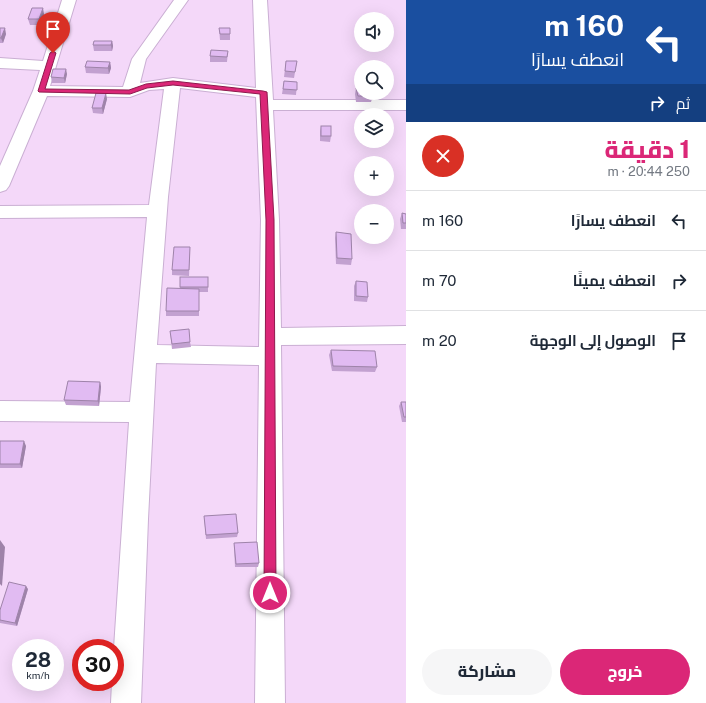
<!DOCTYPE html>
<html lang="ar">
<head>
<meta charset="utf-8">
<style>
	body { margin:0; font-family:"Public Sans",Cairo,sans-serif; background:#f6f6f7; color:#1f2937; direction:rtl; height:100vh; display:flex; flex-direction:column; font-size:15px; white-space:nowrap }
	* { box-sizing:border-box; margin:0 }
	p { font-size:13px; color:#747a83 }
	.icon { flex:none; width:22px; height:22px; fill:none; stroke:currentColor; stroke-width:2; stroke-linecap:round; stroke-linejoin:round }
	.map { position:relative; flex:1; overflow:hidden; direction:ltr }
	.panel { display:flex; flex-direction:column; background:#fff; width:300px }
	.panel>* { flex:none }
	.hud { background:#1a4fa0; color:#fff; overflow:hidden }
	.fabs { position:absolute; left:354px; top:12px; display:grid; gap:8px }
	.fabs a { display:grid; place-items:center; width:40px; height:40px; border-radius:50%; background:#fff; box-shadow:0 4px 16px #0002; font-size:20px }
	.speed { position:absolute; left:12px; top:639px; display:flex; gap:8px; font-size:20px; font-weight:700; text-align:center }
	.speed>* { display:grid; place-content:center; width:52px; height:52px; border-radius:50%; background:#fff; box-shadow:0 4px 16px #0002; line-height:1 }
	.speed small { font-size:10px; font-weight:400 }
	.speed .limit { border:6px solid #d22; background:#fff; color:#111 }
	.pin { position:absolute; display:grid; place-items:center; width:34px; height:34px; color:#fff; margin:-41px -17px; border-radius:50% 50% 50% 0; rotate:-45deg; box-shadow:0 0 4px #0007 }
	.pin .icon { rotate:45deg }
	.me { position:absolute; width:44px; margin:-22px; rotate:0deg; stroke-linejoin:round; filter:drop-shadow(0 0 3px #0008) }
	.turn { display:flex; align-items:center; gap:14px; height:84px; padding:0 16px; font-size:18px }
	.turn .icon { width:52px; height:52px; stroke-width:2.5 }
	.turn b { display:block; font-size:28px; line-height:34px }
	.then { display:flex; align-items:center; height:38px; padding:0 16px; background:#0003; gap:8px; font-size:15px }
	.round { display:grid; place-items:center; flex:none; width:42px; height:42px; border-radius:21px; background:#f6f6f7 }
	.head { display:flex; align-items:center; justify-content:space-between; height:68px; padding:0 16px }
	h1 { font-size:24px; font-weight:800; line-height:30px; color:#db2777 }
	.cta { display:flex; gap:8px; margin-top:auto; padding:8px 16px }
	.cta a { flex:1; height:46px; border-radius:24px; background:#db2777; color:#fff; font-size:16px; font-weight:800; line-height:46px; text-align:center }
	.cta a+a { background:#f6f6f7; color:#1f2937 }
	ul { padding:0; list-style:none }
	li { display:flex; align-items:center; gap:12px; height:60px; padding:0 16px; border-top:1px solid #e0e1e3 }
	li div { flex:1 }
	li b { display:block; font-size:15px }
	li em { font-style:normal }
	main { display:flex; flex:1; min-height:0 }
	.map>svg:first-child { display:block }
	.residential { fill:#f4d8f9; fill-rule:evenodd }
	.lines { fill:none; stroke-linecap:round; stroke-linejoin:round }
	.street-casing { stroke:#caafd3; stroke-width:2 }
	.street { fill:#fff; fill-rule:evenodd }
	.wall { fill:#c2a1d0 }
	.shaded-wall { fill:#9e83a9 }
	.building { fill:#e1bbf2; stroke:#9e83a9 }
	.route { fill:#db2777; stroke:#8e194d }
</style>
</head>
<body>
<main>
<section class="panel">
<div class="hud">
<div class="turn"><svg class="icon" aria-label="left" viewBox="0 0 24 24"><path d="M17 20v-9H6M10 6l-5 5 5 5"/></svg><div><b>160 m</b>انعطف يسارًا</div></div>
<div class="then">ثم<svg class="icon" aria-label="right" viewBox="0 0 24 24"><path d="M7 20v-9h11M14 6l5 5-5 5"/></svg></div>
</div>
<div class="head"><div><h1>1 دقيقة</h1><p>250 m · 20:44</p></div><a class="round" style="background:#d93025;color:#fff"><svg class="icon" aria-label="close" viewBox="0 0 24 24"><path d="M6 6l12 12M18 6L6 18"/></svg></a></div>
<ul>
<li><svg class="icon" aria-label="left" viewBox="0 0 24 24"><path d="M17 20v-9H6M10 6l-5 5 5 5"/></svg><div><b>انعطف يسارًا</b></div><em>160 m</em></li>
<li><svg class="icon" aria-label="right" viewBox="0 0 24 24"><path d="M7 20v-9h11M14 6l5 5-5 5"/></svg><div><b>انعطف يمينًا</b></div><em>70 m</em></li>
<li><svg class="icon" aria-label="arrive" viewBox="0 0 24 24"><path d="M6 21V4h12l-3 4 3 4H6"/></svg><div><b>الوصول إلى الوجهة</b></div><em>20 m</em></li>
</ul>
<div class="cta"><a>خروج</a><a>مشاركة</a></div>
</section>
<div class="map">
<svg width="406" height="703" viewBox="0 0 406 703">
	<rect width="100%" height="100%" fill="#fae4fc"/>
	<path class="residential" d="M0 0H406V703H0ZM361 19H387V45H361ZM361 67H387V93H361ZM361 115H387V141H361ZM361 163H387V189H361ZM361 211H387V237H361ZM21 648H55V682H21ZM81 648H115V682H81Z"/>
	<g class="lines">
		<defs>
			<path id="street" d="M62 0H76L50 86 123 87 132 59 174 0H188L146 59 140 83 173 78 256 88 253 0H267L273 100H406V110H273L279 220 281 328 406 326V344L281 345 285 703H255L259 365 156 363 148 519 141 703H111L112 682H115L114 648 129 422 0 421V401L130 402 147 217 0 218V206L149 205 164 89 149 90 130 97 47 96 9 186 6 190 0 192V166L33 91 40 70 0 68V58L43 61ZM180 88 256 97 261 220 259 347 157 345 168 197Z"/>
		</defs>
		<use href="#street" class="street-casing"/>
		<use href="#street" class="street"/>
	</g>
	<g class="wall">
		<path d="M44 14 40 25H30L28 19Z"/>
		<path d="M0 28 6 34 3 43H0Z"/>
		<path d="M219 28H230V40H220Z"/>
		<path d="M112 41 113 46 112 51H94L93 45Z"/>
		<path d="M228 51 227 62H210V56Z"/>
		<path d="M286 61H297L294 78 284 77Z"/>
		<path d="M110 62 111 68 109 74 86 73 85 67Z"/>
		<path d="M67 74 65 83H52L51 77Z"/>
		<path d="M284 81 297 82 296 95 282 94Z"/>
		<path d="M356 88 373 96 371 102H356L355 94Z"/>
		<path d="M107 99 103 114 93 113 92 108Z"/>
		<path d="M321 126 331 136 330 142 320 141V131Z"/>
		<path d="M402 213 406 214V229H401L400 219Z"/>
		<path d="M336 232 352 259 351 265 336 264 335 238Z"/>
		<path d="M190 247 189 276 172 275V270Z"/>
		<path d="M180 277H208V292H199V316H166V311L180 289Z"/>
		<path d="M356 281 368 297 367 302 354 301V286Z"/>
		<path d="M170 331 190 342 191 347 172 349Z"/>
		<path d="M331 350 377 367 375 372 332 371 329 355Z"/>
		<path d="M100 382 101 387 99 406 66 405 64 400Z"/>
		<path d="M401 402H406V422H402L399 406Z"/>
		<path d="M0 441 26 446 22 468H0Z"/>
		<path d="M204 516 238 533 237 537 206 539Z"/>
		<path d="M234 543 259 563 258 567H235L234 547Z"/>
		<path d="M28 589 17 626 0 623V610Z"/>
	</g>
	<g class="shaded-wall">
		<path d="M43 8 44 14 40 25 39 19Z"/>
		<path d="M5 28 6 34 3 43 1 38Z"/>
		<path d="M112 41 113 46 112 51 111 45Z"/>
		<path d="M110 62 111 68 109 74 108 68Z"/>
		<path d="M66 69 67 74 65 83 64 78Z"/>
		<path d="M106 93 107 99 103 114 102 108Z"/>
		<path d="M100 382 101 387 99 406 98 401Z"/>
		<path d="M24 441 26 446 22 468 20 464Z"/>
		<path d="M0 540 5 547 2 586 0 584Z"/>
		<path d="M26 586 28 589 17 626 15 623Z"/>
	</g>
	<g class="building">
		<path d="M32 8H43L39 19H28Z"/>
		<path d="M0 28H5L1 38H0Z"/>
		<path d="M219 28H230V34H220Z"/>
		<path d="M94 41H112L111 45H93Z"/>
		<path d="M211 50 228 51 227 57 210 56Z"/>
		<path d="M87 61 110 62 108 68 85 67Z"/>
		<path d="M286 61H297L295 72 285 71Z"/>
		<path d="M53 69H66L64 78 51 77Z"/>
		<path d="M284 81 297 82V90L283 89Z"/>
		<path d="M356 88H361V93H372L373 96H358Z"/>
		<path d="M96 93H106L102 108H92Z"/>
		<rect x="321" y="126" width="10" height="10"/>
		<path d="M402 213 406 214V223H403Z"/>
		<path d="M336 232 351 234 352 259 337 258Z"/>
		<path d="M174 247H190L189 270H172Z"/>
		<rect x="180" y="277" width="28" height="10"/>
		<path d="M356 281 367 282 368 297 356 296Z"/>
		<path d="M167 288 199 289V311H166Z"/>
		<path d="M189 329 190 342 172 344 170 331Z"/>
		<path d="M331 350 375 351 377 367 333 366Z"/>
		<path d="M68 381 100 382 98 401 64 400Z"/>
		<path d="M401 402H406V417H404Z"/>
		<path d="M0 441H24L20 464H0Z"/>
		<path d="M236 514 238 533 206 535 204 516Z"/>
		<path d="M257 542 259 563 236 564 234 543Z"/>
		<path d="M9 582 26 586 15 623 0 620V610Z"/>
	</g>
	<path class="route" d="M53 51 56 53 45 89 129 90 146 84 173 81 263 91 267 92 274 220 276 593 274 597 270 598 266 597 264 593 266 220 260 94 173 85 147 88 130 94 39 92 38 91 50 53Z"/>
</svg>
<div class="fabs">
<a><svg class="icon" aria-label="sound" viewBox="0 0 24 24"><path d="M4 9h4l5-4v14l-5-4H4zM17 9q2 3 0 6"/></svg></a>
<a><svg class="icon" aria-label="search" viewBox="0 0 24 24"><circle cx="10" cy="10" r="6"/><path d="M15 15l6 6"/></svg></a>
<a><svg class="icon" aria-label="layers" viewBox="0 0 24 24"><path d="M12 4l9 5-9 5-9-5zM3 14l9 5 9-5"/></svg></a>
<a>+</a>
<a>−</a>
</div>
<div class="speed"><div>28<small>km/h</small></div><div class="limit">30</div></div>
<div class="pin" style="left:53px;top:53px;background:#d93025"><svg class="icon" aria-label="arrive" viewBox="0 0 24 24"><path d="M6 21V4h12l-3 4 3 4H6"/></svg></div>
<svg class="me" style="left:270px;top:593px" viewBox="-20 -20 40 40"><circle r="17" fill="#db2777" stroke="#fff" stroke-width="3"/><path d="M0-11L8 9 0 5-8 9z" fill="#fff"/></svg>
</div>
</main>
</body>
</html>
